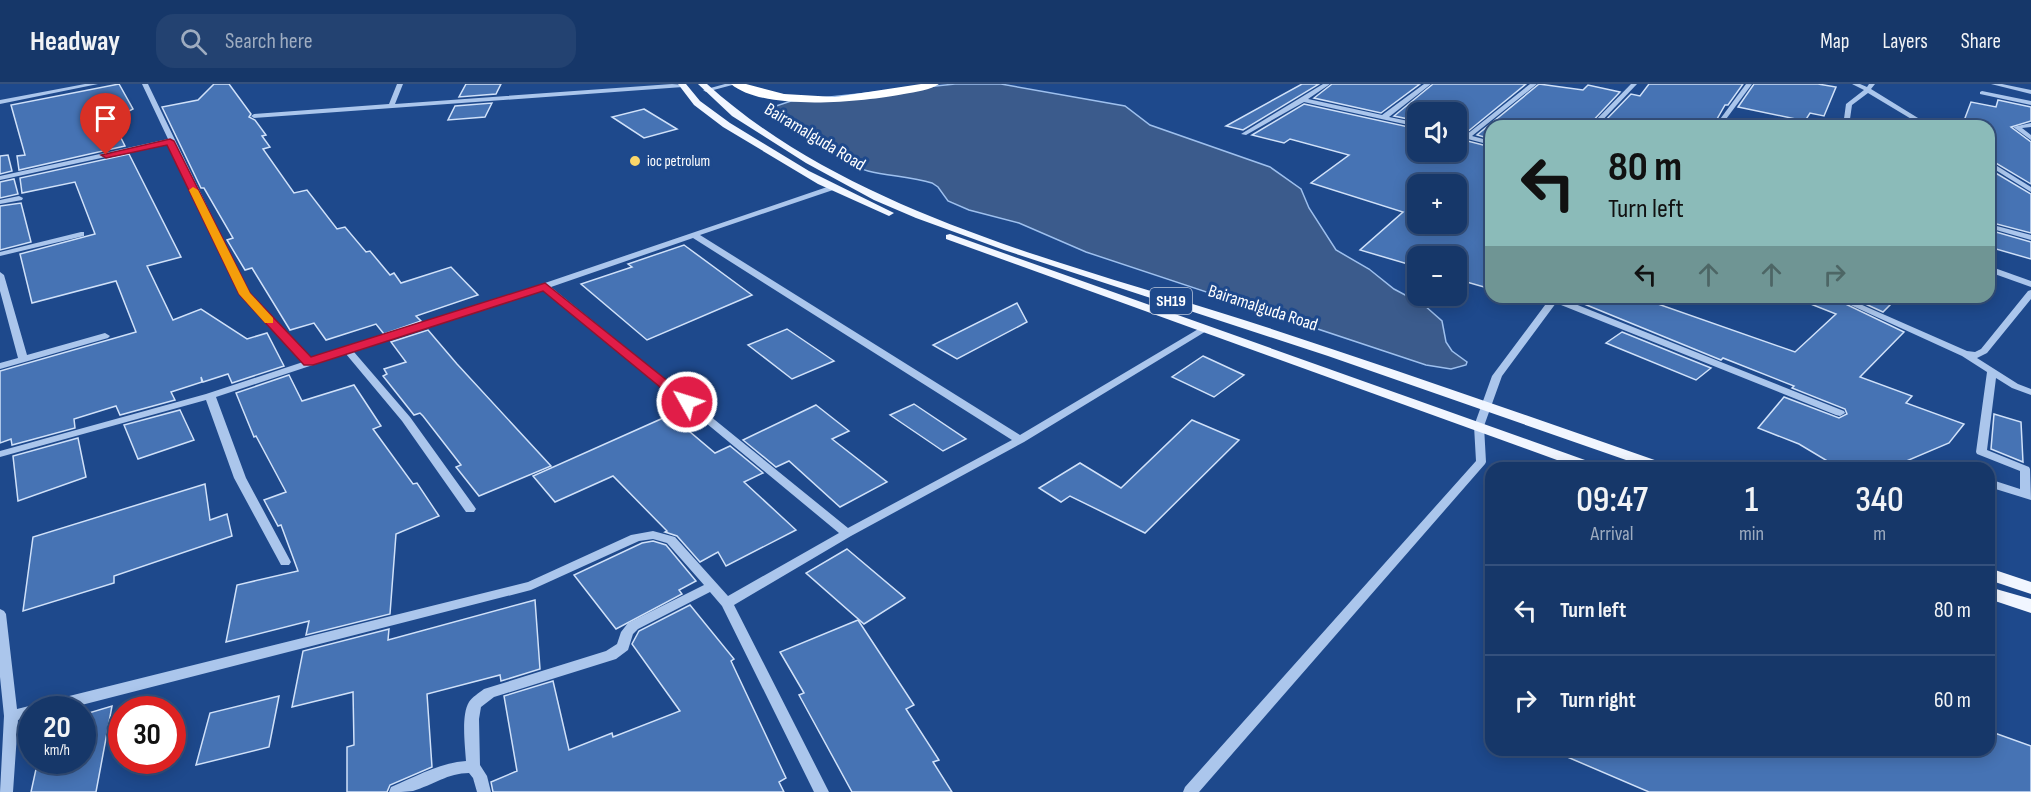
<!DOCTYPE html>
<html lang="en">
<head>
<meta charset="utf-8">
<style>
	body { margin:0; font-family:"Sofia Sans Condensed",sans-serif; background:#234271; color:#f1f3f6; height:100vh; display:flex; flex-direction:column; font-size:22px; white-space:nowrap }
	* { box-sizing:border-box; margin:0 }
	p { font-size:20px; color:#9eacc0 }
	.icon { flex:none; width:33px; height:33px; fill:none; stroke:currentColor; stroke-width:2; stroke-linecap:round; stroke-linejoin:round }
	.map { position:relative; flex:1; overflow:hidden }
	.details { position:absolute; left:1485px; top:378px; width:510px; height:294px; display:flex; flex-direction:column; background:#163769; border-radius:18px; box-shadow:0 3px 15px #0003,0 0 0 2px #35517d }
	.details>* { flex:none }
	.banner { position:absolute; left:1485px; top:36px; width:510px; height:183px; border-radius:18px; box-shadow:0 3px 15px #0003,0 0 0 2px #35517d; background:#8bbbb9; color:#111; overflow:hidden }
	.fabs { position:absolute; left:1407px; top:18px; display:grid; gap:12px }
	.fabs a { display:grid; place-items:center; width:60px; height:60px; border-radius:12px; background:#163769; box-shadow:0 3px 15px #0003,0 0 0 2px #35517d; font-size:30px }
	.speed { position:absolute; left:18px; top:612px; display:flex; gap:12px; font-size:30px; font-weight:700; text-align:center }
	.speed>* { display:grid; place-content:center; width:78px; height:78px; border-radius:50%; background:#163769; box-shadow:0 3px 15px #0003,0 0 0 2px #35517d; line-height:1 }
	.speed small { font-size:15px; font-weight:400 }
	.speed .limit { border:9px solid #d22; background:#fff; color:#111 }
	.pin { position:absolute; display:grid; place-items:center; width:51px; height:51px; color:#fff; margin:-62px -26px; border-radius:50% 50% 50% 0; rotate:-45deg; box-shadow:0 0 6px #0007 }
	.pin .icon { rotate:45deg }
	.me { position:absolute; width:66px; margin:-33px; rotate:309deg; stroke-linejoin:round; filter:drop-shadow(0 0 4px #0008) }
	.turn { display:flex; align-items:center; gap:21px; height:126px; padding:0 24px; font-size:27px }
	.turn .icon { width:78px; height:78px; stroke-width:2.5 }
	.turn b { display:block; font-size:42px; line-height:51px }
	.lanes { display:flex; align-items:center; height:57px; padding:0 24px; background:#0003; justify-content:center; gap:30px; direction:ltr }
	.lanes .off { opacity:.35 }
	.eta { display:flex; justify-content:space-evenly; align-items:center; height:102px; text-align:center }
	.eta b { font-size:36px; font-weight:600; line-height:42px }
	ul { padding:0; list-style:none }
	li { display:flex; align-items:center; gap:18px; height:90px; padding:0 24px; border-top:2px solid #35517d }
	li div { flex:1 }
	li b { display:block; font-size:22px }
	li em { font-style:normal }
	header { display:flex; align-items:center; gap:36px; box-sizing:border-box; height:84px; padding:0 30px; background:#163769; border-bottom:2px solid #35517d }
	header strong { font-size:28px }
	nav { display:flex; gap:33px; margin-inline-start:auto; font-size:21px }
	.search { width:420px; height:54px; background:#234271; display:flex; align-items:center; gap:15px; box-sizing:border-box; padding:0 21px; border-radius:18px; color:#9eacc0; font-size:22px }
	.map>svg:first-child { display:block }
	.water { fill:#3b5b8c; stroke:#9ec0ee; stroke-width:1.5 }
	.building { fill:#4673b4; stroke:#d0e1f9; stroke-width:1.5; fill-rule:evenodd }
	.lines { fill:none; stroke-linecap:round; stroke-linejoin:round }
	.minor { fill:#abc6ec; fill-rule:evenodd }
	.major { fill:#f1f6ff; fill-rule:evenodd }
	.highway { fill:#fff; fill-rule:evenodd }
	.route { fill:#e11d48; stroke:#92132f; stroke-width:1.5 }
	.slow { fill:#f59e0b }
	.poi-dot { fill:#fbd76a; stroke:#1e498c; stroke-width:2 }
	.labels { text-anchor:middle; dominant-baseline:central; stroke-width:6; stroke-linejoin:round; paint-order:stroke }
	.far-poi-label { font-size:15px; fill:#fff; stroke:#1e498c; text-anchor:start }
	.shield { fill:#1e498c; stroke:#bcc8dc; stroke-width:1.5 }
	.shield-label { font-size:16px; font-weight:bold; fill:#fff }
	.street-label { font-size:18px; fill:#fff; stroke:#1e498c }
</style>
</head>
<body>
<header>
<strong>Headway</strong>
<div class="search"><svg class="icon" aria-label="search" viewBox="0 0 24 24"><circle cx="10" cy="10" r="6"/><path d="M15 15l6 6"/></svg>Search here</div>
<nav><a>Map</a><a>Layers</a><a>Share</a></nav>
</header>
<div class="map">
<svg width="2031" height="708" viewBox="0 0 2031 708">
	<rect width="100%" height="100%" fill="#1e498c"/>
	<path class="water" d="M955 0H1001L1125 22 1150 41 1270 83 1301 105 1309 124 1336 166 1369 185 1394 205 1424 221 1442 237 1446 258 1452 267 1467 278 1466 281 1451 285 1426 281 1086 168 1019 139 969 126 948 117 938 103 932 99C911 93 889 92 868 87 845 81 789 41 773 23L791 17Z"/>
	<g class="building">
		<path d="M119 0 133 25 112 36 125 62 19 86 17 72 25 71 11 21Z"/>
		<path d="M214 0H229L251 30 249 33 255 36 266 51 262 52 270 63 263 65 294 109 307 106 337 145 345 143 366 168 370 167 390 191 394 189 401 199 451 183 478 211 416 232 421 237 384 250 376 240 326 256 314 239 290 246 252 184 245 186 227 156 233 154 204 104H201L162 23 198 16Z"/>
		<path d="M466 0H501L496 10 459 13Z"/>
		<path d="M1302 0H1319L1243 46 1226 42Z"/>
		<path d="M1332 0H1420L1381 29 1314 14Z"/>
		<path d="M1433 0H1526L1466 49 1456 46V28H1418V37L1394 32Z"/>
		<path d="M1539 0 1583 6 1588 1 1620 8 1588 42H1491V55L1477 51Z"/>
		<path d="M1649 0H1743L1728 21H1725L1713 42H1600L1631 10 1640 12Z"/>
		<path d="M1754 0H1818L1836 3 1824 32 1810 29 1805 37 1738 23Z"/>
		<path d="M1998 16 2031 23V37L2011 43 2031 58V100L1989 75V42H1962L1971 18 1996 23Z"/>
		<path d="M492 19 485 33 448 36 455 22Z"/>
		<path d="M1304 20 1418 45V68H1456V54L1491 63V205L1456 195V172H1418V183L1360 166 1403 128 1311 99 1349 71 1290 55 1284 59 1252 51ZM1418 100H1456V140H1418Z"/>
		<path d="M644 25 677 45 644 54 612 33Z"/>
		<path d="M129 70 181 173 147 182 173 236 201 225 247 255 267 249 284 282 232 299 228 290 203 298 201 293 202 298 171 308 175 316 120 331 116 322 74 335 75 344 12 361 11 355 0 359V287L136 248 116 197 32 219 20 170 95 150 75 98 22 109 20 94Z"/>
		<path d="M8 71 12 87 0 90V72Z"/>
		<path d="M1989 85 2031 110V149L1989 138Z"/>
		<path d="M14 95 18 110 0 114V98Z"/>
		<path d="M21 119 31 158 0 166V122Z"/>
		<path d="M1989 146 2031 158V175L1989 163Z"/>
		<path d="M684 161 752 211 647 256 581 200 632 183 628 180Z"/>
		<path d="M1567 213H1638L1795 268 1836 230 1798 215V213H1831L1904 248 1860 293 1912 312 1906 319 1964 340 1949 359 1890 384H1839L1799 360 1758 344 1784 313 1839 334 1847 330 1845 325 1792 304 1794 302 1723 274 1721 276Z"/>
		<path d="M1850 213H1898L1883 228Z"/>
		<path d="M1017 219 1027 238 957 275 933 261Z"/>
		<path d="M787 245 834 277 792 295 748 261Z"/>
		<path d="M428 246 457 280 551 382 479 412 456 383 461 381 423 332 420 329 414 331 383 292 387 290 384 285 406 278 391 258Z"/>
		<path d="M1622 248 1711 284 1696 296 1606 259Z"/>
		<path d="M1203 272 1244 291 1214 313 1172 293Z"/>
		<path d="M289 291 302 317 354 301 381 342 373 345 413 400 417 399 439 432 396 450 390 530 306 551 309 537 226 558 237 501 298 487 281 441 278 442 264 416 286 408 256 352 254 353 236 309Z"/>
		<path d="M914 320 966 355 943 367 890 331Z"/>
		<path d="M816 321 849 347 832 355 887 398 840 423 789 377 776 383 743 356Z"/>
		<path d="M180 326 194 356 138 375 124 341Z"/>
		<path d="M1994 330 2021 338 2023 378 1991 365Z"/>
		<path d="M670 331 715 369 730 362 763 389 744 398 796 446 726 482 718 468 700 478 677 452 665 448 667 447 613 392 555 418 533 392Z"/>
		<path d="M1192 336 1239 356 1145 449 1070 412 1061 418 1039 404 1080 379 1121 404Z"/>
		<path d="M78 354 86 393 18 417 13 372Z"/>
		<path d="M205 400 210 436 227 430 232 452 114 492V499L23 527 33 453Z"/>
		<path d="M653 457 666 461 696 497 679 506 682 510 616 545 574 491 642 459Z"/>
		<path d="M847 465 905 514 864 540 806 489Z"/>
		<path d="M535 516 540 585 501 597 500 591 427 610 432 683 390 701 387 708H347V663L354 661 353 608 292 623 303 567 389 545 388 556Z"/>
		<path d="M690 521 734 575 731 577 786 694 779 698 784 708H493L491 698 517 687 504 612 553 597 569 666 612 649 613 653 680 627 632 560 639 547Z"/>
		<path d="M858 536 914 621 906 625 939 676 933 678 952 708H852L799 611 804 609 780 568Z"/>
		<path d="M279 612 269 663 196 681 210 629Z"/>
		<path d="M112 622 96 708H31L38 676H82V631Z"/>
		<path d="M1989 647 2031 662V708H1649L1551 666H1989Z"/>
	</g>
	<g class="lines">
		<g class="minor">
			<path d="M85 0H98L0 20V16Z"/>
			<path d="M142 0H148L249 209 311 276 343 265 344 263H350L542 200 830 102 834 104 833 106 700 151 1020 351 1200 244H1206L1208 246 1024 358 851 452 734 521 829 708H814L722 522 710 508 638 545 633 550 628 566 616 575 494 613 481 623 479 635 480 681 487 692 491 708H477L473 694 469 689C448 689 433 701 413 707 406 708 396 708 389 708L391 703C415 693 439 679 466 677 465 661 461 631 469 618 472 613 479 609 484 605L606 567 617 560 621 548 628 539 704 501 667 459 653 455 639 457 531 506 62 626H32V633L18 636 13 708H0L4 632 0 593V525L4 527 6 530 17 625 528 498 631 451 653 447 675 453 728 512 839 449 544 205 354 268 410 333 474 422 476 425 474 428H466L402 337 346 270 216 313 246 394 291 478 289 481H281L234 394 206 316 0 373V367L206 310 303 278 241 210 170 59 0 96V92L168 55ZM693 154 1012 356 848 444 551 203Z"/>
			<path d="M397 0H403L395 20 672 0 686 1 683 3 254 34 251 32 254 30 389 20Z"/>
			<path d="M725 0H736L706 8 703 6Z"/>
			<path d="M1323 0H1330L1308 15 1382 31 1424 0H1431L1389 33 1418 39V43L1304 18 1246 51 1241 50Z"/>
			<path d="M1530 0H1537L1472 52 1491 57V61L1456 52V48L1466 51Z"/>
			<path d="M1631 0H1637L1597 42H1590Z"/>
			<path d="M1746 0H1752L1721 42H1715Z"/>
			<path d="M1852 0H1860L1867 3 1869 0H1875L1871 5 1931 42H1923L1868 9 1852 21 1849 42H1843L1846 20 1864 6Z"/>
			<path d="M1991 0H2002L2031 6V10Z"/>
			<path d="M1982 7 2031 17V21L1980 10V8Z"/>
			<path d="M2031 39V43L2022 44 2031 51V56L2013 43Z"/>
			<path d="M1989 77 2031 103V108L1989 82Z"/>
			<path d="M19 112 23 114 22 116 0 120V116Z"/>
			<path d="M1989 140 2031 151V156L1989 144Z"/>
			<path d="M81 148H84V152L0 172V168Z"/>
			<path d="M1989 182 2031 197V203L1989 188Z"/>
			<path d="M0 188 4 191 27 271 105 249 110 252 108 254 0 285V279L18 274 0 207Z"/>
			<path d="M2031 206V215L1987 269 1977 274 2018 300 2031 305V311L2012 304 1996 294 1987 366 2029 383 2030 385 2031 416 1989 403V395L2020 405V387L1977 370 1976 368 1987 288 1962 272 1833 213H1844L1967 267 1975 268 1981 265 2028 207Z"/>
			<path d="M1551 213H1560V214L1844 327 1845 329 1840 332 1836 331 1556 219 1502 292 1484 342 1486 378 1485 380 1199 708H1183L1185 703 1476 377 1474 342 1492 292Z"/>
			<path d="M1922 377 1946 382 1947 384H1910Z"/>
		</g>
		<g class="major">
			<path d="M678 0H686L700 17 730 39 809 87 894 129 889 132 818 100 723 43 694 21Z"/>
			<path d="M698 0H707C850 129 1064 178 1244 236 1386 282 1528 332 1669 381L1672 384H1649L1328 272 1004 166 916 134 874 116 806 79 732 32Z"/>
			<path d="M950 150 1599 381 1602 384H1579L946 155V151Z"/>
			<path d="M1989 484 2031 498V510L1989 496Z"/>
			<path d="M1989 503 2031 515V529L1989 515Z"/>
		</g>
		<path class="highway" d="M731 0H746L784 10 835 13 921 0H939C931 6 915 8 904 10 863 18 764 28 731 0Z"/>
	</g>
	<path class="route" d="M170 55 174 57 250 209 311 273 545 199 694 318 692 321H682L543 207 313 281H304L239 210 167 61 106 74 101 71Z"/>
	<path class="slow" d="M193 103 198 106 250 209 273 234V239H265L239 210 189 106Z"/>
	<circle class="poi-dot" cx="635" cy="77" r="6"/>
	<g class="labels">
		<g class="far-poi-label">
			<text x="647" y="77">ioc petrolum</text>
		</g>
		<rect class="shield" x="1150" y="204" width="42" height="26" rx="4.5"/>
		<g class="shield-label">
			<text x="1171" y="217">SH19</text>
		</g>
		<g class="street-label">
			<text transform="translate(815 53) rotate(31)">Bairamalguda Road</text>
			<text transform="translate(1263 224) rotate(18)">Bairamalguda Road</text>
		</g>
	</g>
</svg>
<div class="fabs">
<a><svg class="icon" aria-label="sound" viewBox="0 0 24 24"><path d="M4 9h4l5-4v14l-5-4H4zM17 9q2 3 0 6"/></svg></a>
<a>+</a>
<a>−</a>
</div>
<div class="speed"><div>20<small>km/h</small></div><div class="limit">30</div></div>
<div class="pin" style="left:106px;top:71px;background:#d93025"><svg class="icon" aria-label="arrive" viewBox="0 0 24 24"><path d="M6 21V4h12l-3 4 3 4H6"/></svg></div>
<svg class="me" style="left:687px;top:318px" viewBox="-20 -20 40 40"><circle r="17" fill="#e11d48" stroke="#fff" stroke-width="3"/><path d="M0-11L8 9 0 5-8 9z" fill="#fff"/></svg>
<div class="banner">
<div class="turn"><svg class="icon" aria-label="left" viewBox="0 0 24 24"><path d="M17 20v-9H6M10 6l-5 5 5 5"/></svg><div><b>80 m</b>Turn left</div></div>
<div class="lanes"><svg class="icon" aria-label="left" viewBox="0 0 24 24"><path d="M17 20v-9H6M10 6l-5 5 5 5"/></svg><svg class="icon off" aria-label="ahead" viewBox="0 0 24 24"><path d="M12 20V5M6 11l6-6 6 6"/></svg><svg class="icon off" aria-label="ahead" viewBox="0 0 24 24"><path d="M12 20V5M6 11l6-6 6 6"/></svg><svg class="icon off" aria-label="right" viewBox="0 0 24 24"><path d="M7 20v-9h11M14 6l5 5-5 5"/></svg></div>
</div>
<section class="details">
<div class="eta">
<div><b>09:47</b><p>Arrival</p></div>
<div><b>1</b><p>min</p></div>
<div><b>340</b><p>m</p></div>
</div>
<ul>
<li><svg class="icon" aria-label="left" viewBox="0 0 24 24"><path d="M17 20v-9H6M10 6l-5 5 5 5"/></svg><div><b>Turn left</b></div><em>80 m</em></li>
<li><svg class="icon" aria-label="right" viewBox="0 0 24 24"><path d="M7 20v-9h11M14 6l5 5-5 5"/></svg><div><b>Turn right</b></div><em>60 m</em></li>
</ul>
</section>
</div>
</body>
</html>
